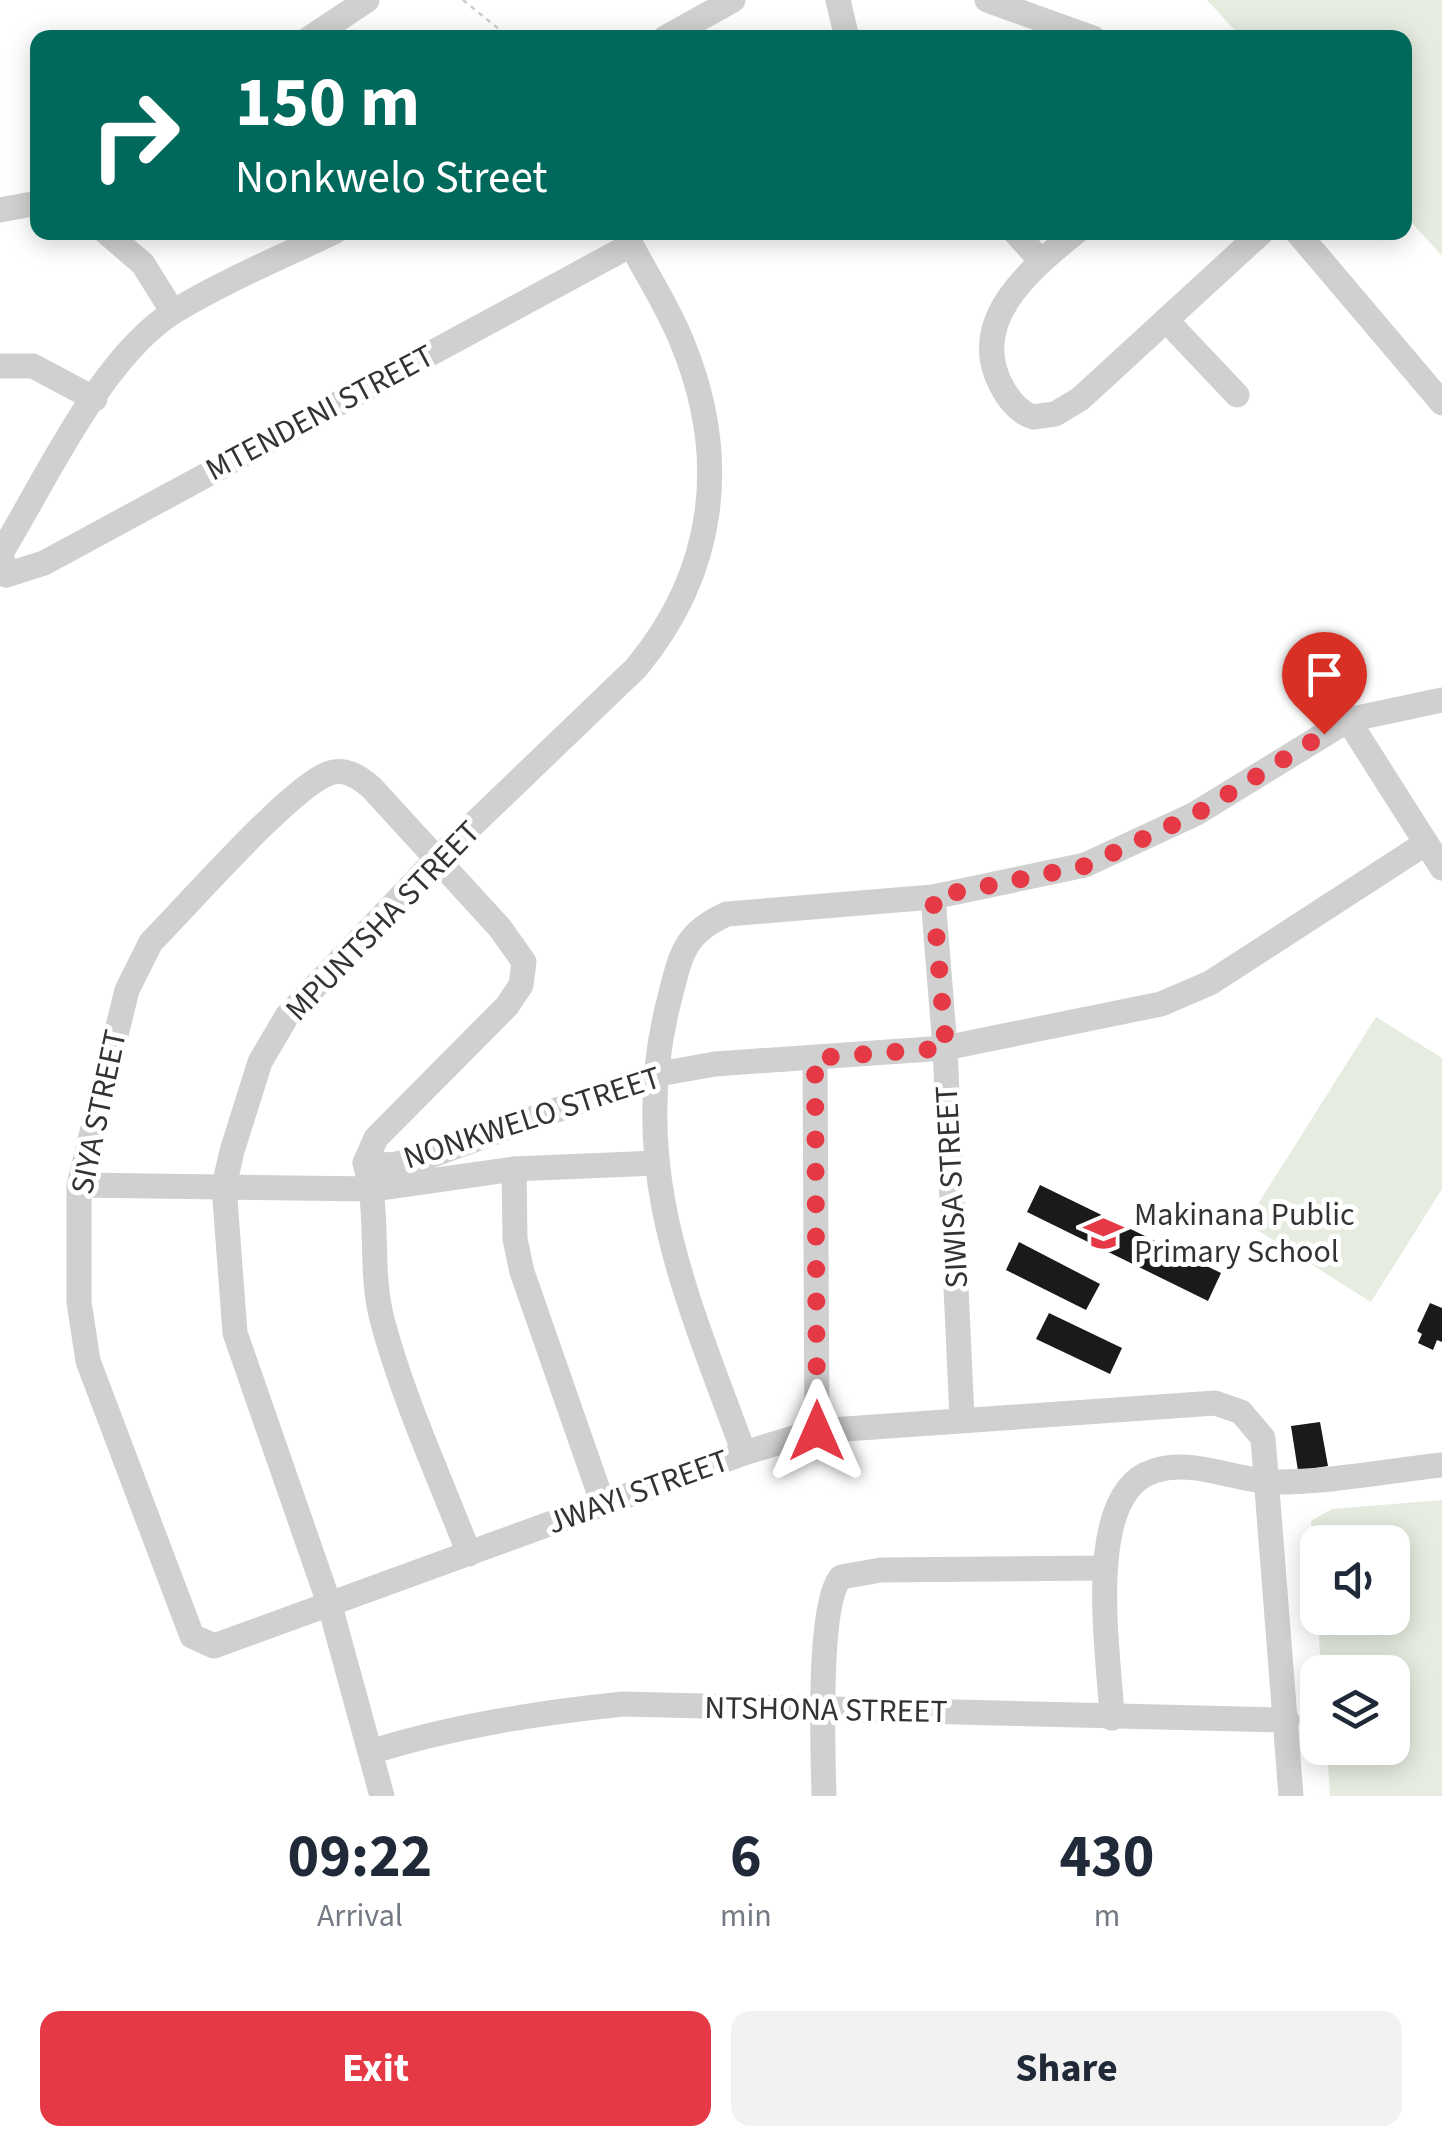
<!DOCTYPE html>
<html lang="en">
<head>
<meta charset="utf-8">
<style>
	body { margin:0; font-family:"Source Sans 3",sans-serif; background:#f2f2f3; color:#1f2937; height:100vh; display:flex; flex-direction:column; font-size:38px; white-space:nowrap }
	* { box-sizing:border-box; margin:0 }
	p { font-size:32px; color:#747a83 }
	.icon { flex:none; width:55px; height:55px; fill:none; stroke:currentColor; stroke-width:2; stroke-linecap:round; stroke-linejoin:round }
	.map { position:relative; height:1796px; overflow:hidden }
	.sheet { display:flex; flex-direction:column; background:#fff; flex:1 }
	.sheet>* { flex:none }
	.guide { position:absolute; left:30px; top:30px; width:1382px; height:210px; border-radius:20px; box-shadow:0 5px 25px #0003; background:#00695c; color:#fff; overflow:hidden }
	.fabs { position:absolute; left:1300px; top:1525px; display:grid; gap:20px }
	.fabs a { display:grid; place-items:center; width:110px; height:110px; border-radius:20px; background:#fff; box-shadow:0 5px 25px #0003; font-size:50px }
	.pin { position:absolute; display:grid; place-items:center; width:85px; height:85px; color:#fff; margin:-102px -42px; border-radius:50% 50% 50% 0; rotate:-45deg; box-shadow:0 0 10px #0007 }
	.pin .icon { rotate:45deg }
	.me { position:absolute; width:110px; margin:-55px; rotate:0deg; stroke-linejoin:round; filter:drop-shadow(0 0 8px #0008) }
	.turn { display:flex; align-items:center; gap:35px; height:210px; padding:0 40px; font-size:45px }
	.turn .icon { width:130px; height:130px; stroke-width:2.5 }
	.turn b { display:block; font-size:70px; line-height:85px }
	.eta { display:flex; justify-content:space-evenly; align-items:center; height:170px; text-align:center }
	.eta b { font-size:60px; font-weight:700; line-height:70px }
	.primary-button { display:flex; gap:20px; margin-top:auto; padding:20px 40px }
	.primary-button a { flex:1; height:115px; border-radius:20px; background:#e63946; color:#fff; font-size:40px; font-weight:700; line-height:115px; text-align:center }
	.primary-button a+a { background:#f2f2f3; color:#1f2937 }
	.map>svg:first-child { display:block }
	.green { fill:#e6ecdf }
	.building { fill:#1a1a1a }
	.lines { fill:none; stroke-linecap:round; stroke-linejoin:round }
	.path { stroke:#cdcdcd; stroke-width:2.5; stroke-dasharray:5 5; stroke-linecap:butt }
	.minor { stroke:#d0d0d0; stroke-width:25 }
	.route { stroke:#e63946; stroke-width:18; stroke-dasharray:0 32.4 }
	.labels { text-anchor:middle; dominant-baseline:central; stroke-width:10; stroke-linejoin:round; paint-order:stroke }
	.street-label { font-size:32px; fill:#333; stroke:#fff }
	.poi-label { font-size:32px; fill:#333; stroke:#fff; text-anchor:start }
</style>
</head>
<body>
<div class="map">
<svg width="1442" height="1796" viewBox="0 0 1442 1796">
	<rect width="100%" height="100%" fill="#fff"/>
	<g class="green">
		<path d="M1207 0H1442V256L1405 215V38L1241 37Z"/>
		<path d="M1376 1017 1442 1058V1189L1371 1302 1246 1223Z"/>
		<path d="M1442 1500V1796H1330L1327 1748H1392V1672H1321L1318 1618H1392V1542H1318V1617L1311 1521 1332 1509Z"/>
	</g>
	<g class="building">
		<path d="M1040 1185 1221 1273 1208 1301 1027 1212Z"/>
		<path d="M1019 1242 1100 1284 1086 1310 1006 1270Z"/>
		<path d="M1430 1303 1442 1308V1342L1437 1340 1433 1350 1418 1343 1422 1334 1417 1331Z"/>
		<path d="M1049 1313 1122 1348 1110 1374 1036 1339Z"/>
		<path d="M1320 1422 1328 1466 1298 1471 1291 1426Z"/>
	</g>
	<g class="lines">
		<path class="path" d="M463 0 510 38"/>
		<g class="minor">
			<path d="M838 0 847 38"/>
			<path d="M987 0 1093 38"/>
			<path d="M310 38 367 0"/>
			<path d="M665 38 733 0"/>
			<path d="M0 210 38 203"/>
			<path d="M106 232 143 264 173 312"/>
			<path d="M1015 232 1041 261"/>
			<path d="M1076 232C1032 268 967 320 1001 385 1008 399 1018 412 1033 417L1055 414 1080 399 1262 232"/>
			<path d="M1297 232 1442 403"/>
			<path d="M1166 320 1237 395"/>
			<path d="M0 366H33L95 399"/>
			<path d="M6 575 44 563 631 245"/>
			<path d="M6 575 1 553C46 480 101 357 175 311 224 281 282 257 334 232"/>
			<path d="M1348 720 1442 868"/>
			<path d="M933 897 945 1048 962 1418"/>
			<path d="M815 1058 817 1431"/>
			<path d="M365 1163 392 1165 427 1157 653 1075 715 1064 945 1048 1161 1004 1210 983 1426 843"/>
			<path d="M514 1169 515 1239 522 1272 603 1504"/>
			<path d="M79 1185 373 1189 514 1169 657 1163"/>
			<path d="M744 1453C687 1297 625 1166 670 997 681 954 684 933 727 914L933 897 1085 865 1195 814 1348 720 1442 700"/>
			<path d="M469 1554C440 1478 404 1401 383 1323 368 1270 381 1215 365 1163L376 1138 507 1006 521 985 524 962 500 928 371 787C359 777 346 768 330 773 293 784 185 908 151 942L127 990 79 1185V1302L88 1361 192 1636 214 1646 744 1453 817 1431 1215 1403 1241 1412 1263 1438 1291 1796"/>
			<path d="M1112 1718C1110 1659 1081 1493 1154 1471 1195 1458 1235 1481 1275 1482 1331 1482 1387 1471 1442 1465"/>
			<path d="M370 1752C453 1726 537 1713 623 1704L1287 1720"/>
			<path d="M382 1796 330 1606 235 1333 224 1186 232 1151 260 1062 287 1016 436 860 636 668C716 572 730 458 682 342 667 304 643 270 625 232"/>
			<path d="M824 1796C823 1754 817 1604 841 1577L881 1570 1105 1568"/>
		</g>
	</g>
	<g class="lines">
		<path class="route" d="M817 1431 815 1058 946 1048 933 897 1085 866 1196 814 1324 734"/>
	</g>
	<defs>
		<symbol id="school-bare" viewBox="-9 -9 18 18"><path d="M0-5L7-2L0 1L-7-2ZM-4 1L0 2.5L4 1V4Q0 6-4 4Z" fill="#e63946" stroke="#fff" stroke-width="2.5" paint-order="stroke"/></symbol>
	</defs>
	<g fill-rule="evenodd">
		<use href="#school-bare" x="1076" y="1206" width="55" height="55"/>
	</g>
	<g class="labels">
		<g class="street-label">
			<text transform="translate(320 413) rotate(-28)">MTENDENI STREET</text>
			<text transform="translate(383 921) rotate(-46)">MPUNTSHA STREET</text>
			<text transform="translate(99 1112) rotate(-78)">SIYA STREET</text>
			<text transform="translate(532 1118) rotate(-18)">NONKWELO STREET</text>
			<text transform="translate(952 1187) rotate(-93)">SIWISA STREET</text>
			<text transform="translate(638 1492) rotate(-20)">JWAYI STREET</text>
			<text transform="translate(826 1710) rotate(1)">NTSHONA STREET</text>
		</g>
		<g class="poi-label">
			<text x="1134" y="1215">Makinana Public<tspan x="1134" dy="37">Primary School</tspan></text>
		</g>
	</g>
</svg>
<div class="fabs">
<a><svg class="icon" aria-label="sound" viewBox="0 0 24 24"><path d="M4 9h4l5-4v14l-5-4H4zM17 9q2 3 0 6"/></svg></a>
<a><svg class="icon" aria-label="layers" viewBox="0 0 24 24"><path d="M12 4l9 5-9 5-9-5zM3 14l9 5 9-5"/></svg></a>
</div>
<div class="pin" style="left:1324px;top:734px;background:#d93025"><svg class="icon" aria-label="arrive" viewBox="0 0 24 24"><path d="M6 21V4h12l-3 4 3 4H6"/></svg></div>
<svg class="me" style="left:817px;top:1431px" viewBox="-20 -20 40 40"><path d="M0-17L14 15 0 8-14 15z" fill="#e63946" stroke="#fff" stroke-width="4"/></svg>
<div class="guide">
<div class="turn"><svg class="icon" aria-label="right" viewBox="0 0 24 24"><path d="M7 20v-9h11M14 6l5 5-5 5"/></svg><div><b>150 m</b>Nonkwelo Street</div></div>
</div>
</div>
<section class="sheet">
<div class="eta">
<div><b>09:22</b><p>Arrival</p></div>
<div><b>6</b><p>min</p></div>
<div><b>430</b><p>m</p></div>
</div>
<div class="primary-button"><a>Exit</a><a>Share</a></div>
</section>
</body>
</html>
